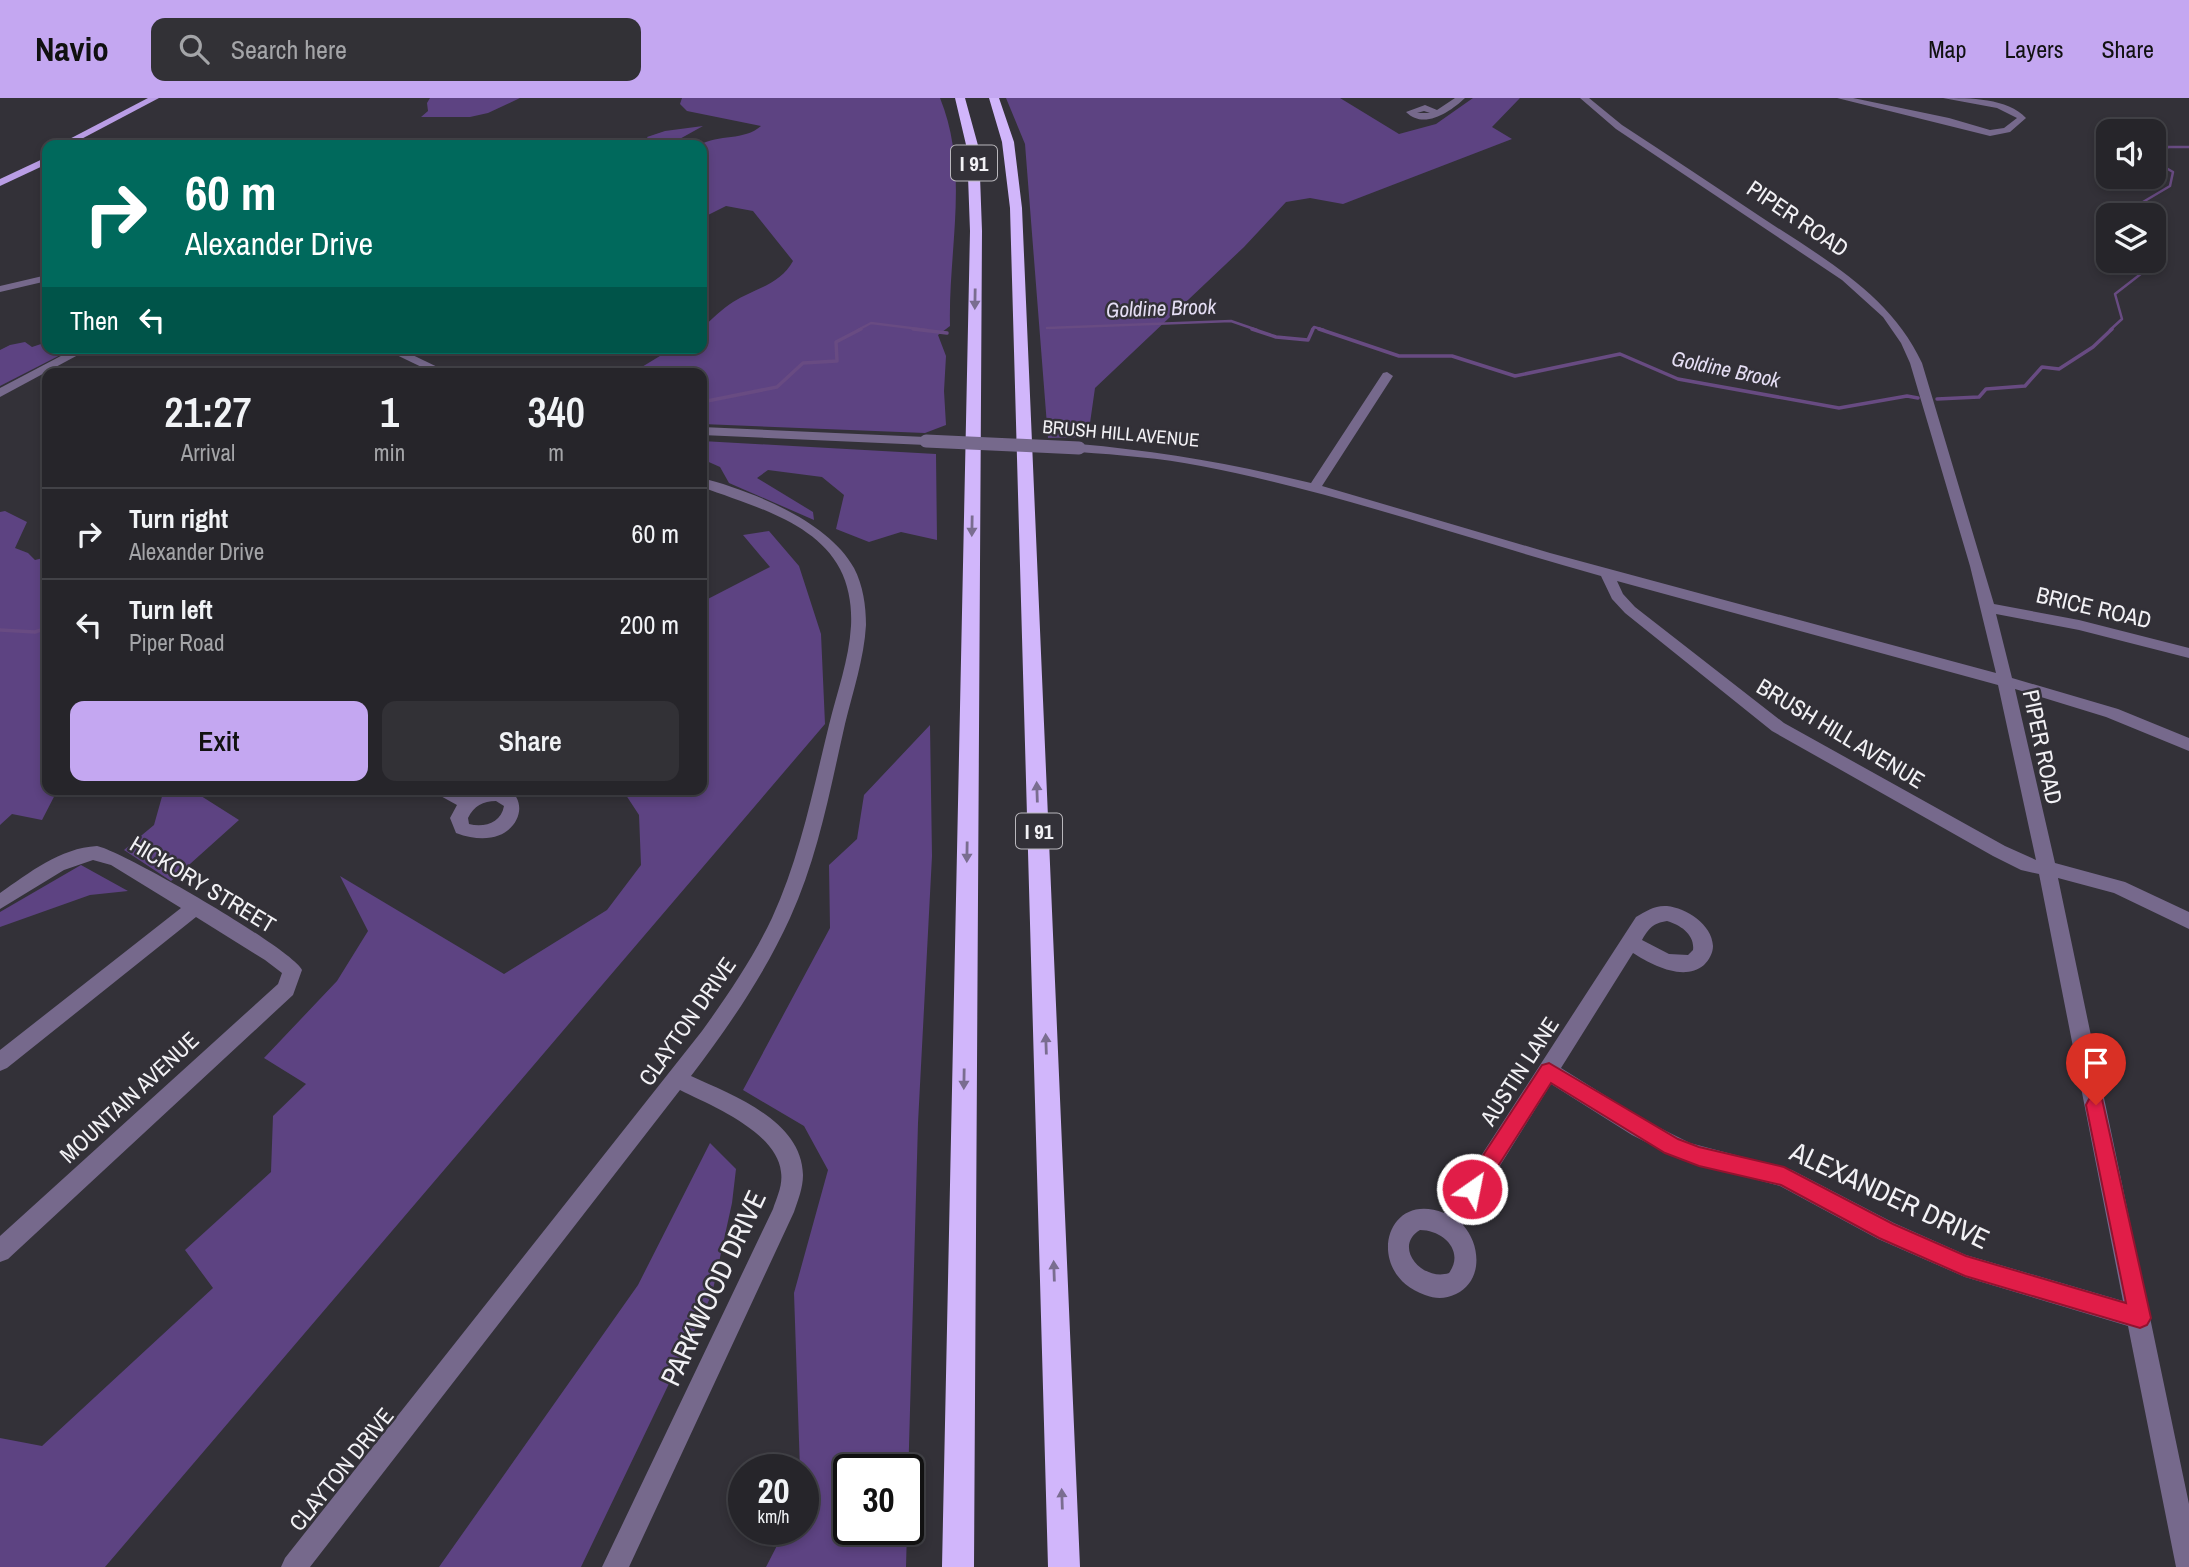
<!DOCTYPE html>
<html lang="en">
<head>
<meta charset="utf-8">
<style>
	body { margin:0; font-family:"Archivo Narrow",sans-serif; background:#323136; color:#f1f3f6; height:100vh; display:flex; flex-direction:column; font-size:26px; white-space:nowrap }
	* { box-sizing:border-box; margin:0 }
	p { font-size:23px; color:#a4a5a8 }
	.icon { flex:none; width:38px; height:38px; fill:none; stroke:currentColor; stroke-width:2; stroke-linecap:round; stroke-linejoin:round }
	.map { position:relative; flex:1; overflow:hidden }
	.drawer { position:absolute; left:42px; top:270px; width:665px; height:427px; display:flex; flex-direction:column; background:#26252a; border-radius:14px; box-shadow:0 4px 10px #0003,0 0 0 2px #424247 }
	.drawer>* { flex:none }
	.guide { position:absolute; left:42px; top:42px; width:665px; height:214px; border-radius:14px; box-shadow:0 4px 10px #0003,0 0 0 2px #424247; background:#00695c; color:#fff; overflow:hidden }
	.tools { position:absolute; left:2096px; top:21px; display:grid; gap:14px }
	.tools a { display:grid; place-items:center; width:70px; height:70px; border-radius:14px; background:#26252a; box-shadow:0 4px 10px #0003,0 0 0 2px #424247; font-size:35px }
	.speed { position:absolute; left:728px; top:1356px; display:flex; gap:14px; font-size:35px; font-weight:700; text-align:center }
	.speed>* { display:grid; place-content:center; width:91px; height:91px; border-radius:50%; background:#26252a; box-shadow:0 4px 10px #0003,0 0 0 2px #424247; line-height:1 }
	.speed small { font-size:18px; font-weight:400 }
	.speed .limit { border:4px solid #111; border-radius:10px; background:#fff; color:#111 }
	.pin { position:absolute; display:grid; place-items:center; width:60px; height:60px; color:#fff; margin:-72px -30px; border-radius:50% 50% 50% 0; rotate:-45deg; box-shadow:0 0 7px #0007 }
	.pin .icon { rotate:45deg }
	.me { position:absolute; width:77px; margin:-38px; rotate:33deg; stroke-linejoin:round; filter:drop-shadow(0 0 5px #0008) }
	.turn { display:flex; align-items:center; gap:24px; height:147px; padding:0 28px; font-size:32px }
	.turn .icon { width:91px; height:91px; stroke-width:2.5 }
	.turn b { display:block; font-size:49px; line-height:60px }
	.then { display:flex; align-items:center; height:66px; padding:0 28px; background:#0003; gap:14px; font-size:26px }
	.eta { display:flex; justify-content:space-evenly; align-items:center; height:119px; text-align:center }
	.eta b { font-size:42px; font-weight:600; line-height:49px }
	.button { display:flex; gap:14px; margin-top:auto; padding:14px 28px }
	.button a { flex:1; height:80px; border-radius:14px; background:#c4a7f1; color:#111; font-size:28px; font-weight:600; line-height:80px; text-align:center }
	.button a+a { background:#323136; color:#f1f3f6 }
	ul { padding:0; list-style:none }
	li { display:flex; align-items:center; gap:21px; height:91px; padding:0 28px; border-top:2px solid #424247 }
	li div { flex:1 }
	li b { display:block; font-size:26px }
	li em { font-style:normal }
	header { display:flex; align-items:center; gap:42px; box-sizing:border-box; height:98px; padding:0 35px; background:#c4a7f1; color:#111 }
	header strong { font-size:33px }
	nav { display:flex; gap:38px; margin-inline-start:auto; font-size:24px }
	.search { width:490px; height:63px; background:#323136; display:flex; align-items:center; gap:18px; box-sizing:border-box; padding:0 24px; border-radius:14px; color:#a4a5a8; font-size:26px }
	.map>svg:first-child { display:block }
	.green { fill:#5d4382 }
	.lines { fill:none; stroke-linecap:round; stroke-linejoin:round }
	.stream-far1 { stroke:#684b82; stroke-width:2.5 }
	.stream { stroke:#684b82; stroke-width:3.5 }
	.minor { fill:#76698c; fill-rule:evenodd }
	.major { fill:#b99de5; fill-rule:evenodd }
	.highway { fill:#d1b6fb; fill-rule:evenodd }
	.minor-bridge { stroke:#76698c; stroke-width:13 }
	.oneway { fill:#7a6d90 }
	.route { fill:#e11d48; stroke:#92132f; stroke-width:2 }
	.labels { text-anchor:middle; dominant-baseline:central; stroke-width:5; stroke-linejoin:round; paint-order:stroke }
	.far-street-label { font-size:19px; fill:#f2f1f5; stroke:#333138 }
	.shield { fill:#333138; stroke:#b9b7bc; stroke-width:2 }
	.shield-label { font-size:21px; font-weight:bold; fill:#f2f1f5 }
	.far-water-label { font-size:21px; font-style:italic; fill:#e5def4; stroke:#333138 }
	.street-label { font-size:23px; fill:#f2f1f5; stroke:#333138 }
	.near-street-label { font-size:28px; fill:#f2f1f5; stroke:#333138 }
</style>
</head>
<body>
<header>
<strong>Navio</strong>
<div class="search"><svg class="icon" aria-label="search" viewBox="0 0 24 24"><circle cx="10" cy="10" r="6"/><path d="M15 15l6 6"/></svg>Search here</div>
<nav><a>Map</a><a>Layers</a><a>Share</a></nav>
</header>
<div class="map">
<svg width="2189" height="1469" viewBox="0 0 2189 1469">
	<rect width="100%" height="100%" fill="#333138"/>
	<g class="green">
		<path d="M430 0H520L488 15 470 19H421L428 13 427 5Z"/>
		<path d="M682 0H940C970 74 948 151 950 228L938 237 946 258 944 293 946 327 925 335 702 326V275H632L673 250H702V230C712 221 722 211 733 204 755 190 780 187 793 163L753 113 726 108 702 120V47H699C719 36 744 43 761 28L687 13 680 6Z"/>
		<path d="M1006 0H1340L1399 36 1436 26 1473 0H1520L1492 29 1512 41 1343 106 1310 100 1286 104 1244 149 1095 290 1088 339 1048 340 1025 46Z"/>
		<path d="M703 28 676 43 696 47H652L647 39 665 33Z"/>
		<path d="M25 244 32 249 47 244V250H74L0 288V252L10 247Z"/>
		<path d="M702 343 936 356 937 442 901 434 869 444 836 431 844 397 822 379 768 372 757 380 813 414 814 422 729 385 720 369 702 361Z"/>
		<path d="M5 413 27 424 15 450 28 455 35 462 47 459V691H58L42 722 12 716 0 727V414Z"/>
		<path d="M769 433 799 468 821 536 825 626 105 1469H0V1340L42 1348 213 1190 185 1152 271 1074 273 1018 306 986 264 960 337 883 368 833 340 778 504 876 607 812 641 767 639 717 622 691H702V504L770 469 743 437Z"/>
		<path d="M930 627 932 758 918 1025 908 1384V1372H849V1432H907L906 1469H766L785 1432H803V1372H800L794 1195 828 1072 804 1028 743 992 830 830 829 767 857 741 864 697Z"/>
		<path d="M158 691H190L239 722 171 783 124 752 154 727 163 695Z"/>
		<path d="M81 767 128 793 90 797 0 829V814Z"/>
		<path d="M710 1045 736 1071 732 1105 712 1196 581 1469H439L638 1187Z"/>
	</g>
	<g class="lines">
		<g class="stream-far1">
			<path d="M2154 63 2168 49H2189"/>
			<path d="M2121 117 2170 88 2173 74 2154 63"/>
			<path d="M2109 137 2102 139 2109 145"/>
			<path d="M1047 230 1231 223 1257 232"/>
			<path d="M858 232 871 225 927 232"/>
			<path d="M1312 232 1314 229 1324 232"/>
			<path d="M2110 232 2122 221 2115 196 2142 175 2128 163"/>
		</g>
		<g class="stream">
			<path d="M913 231 947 235"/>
			<path d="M1252 231 1276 239 1308 242 1313 231"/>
			<path d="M1319 231 1399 258H1452L1515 278 1620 256 1678 281 1839 310 1907 298 1918 300"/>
			<path d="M1937 301 1979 299 1986 291 2025 288 2042 269 2059 271 2093 249 2112 231"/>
			<path d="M702 304 777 289 803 265 837 263 836 244 861 231"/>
			<path d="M0 532 35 534 47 530"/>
		</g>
		<g class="minor">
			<path d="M1455 0H1465C1450 14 1424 32 1406 14L1425 7 1437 12ZM1424 13 1430 15H1417Z"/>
			<path d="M1580 0H1589L1622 27C1669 58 1715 88 1761 119 1823 160 1890 196 1922 265L1994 506 2079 522 2189 550V560L2079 532 1996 516 2012 580 2118 611 2189 640V653L2106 619 2015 591 2055 765 2125 784 2189 814V831L2114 795 2058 780 2189 1406V1469H2176L2128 1228 1965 1179 1878 1141 1780 1088 1679 1061 1632 1037 1551 986 1463 1127C1481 1147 1483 1183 1456 1196 1445 1201 1436 1201 1425 1197 1364 1176 1384 1091 1444 1115L1636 819C1646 813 1655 807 1667 808 1686 810 1712 826 1713 848 1713 855 1709 862 1704 867 1684 884 1652 867 1633 855L1561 970 1646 1023 1690 1045 1792 1072 1894 1125 1966 1157 2123 1203 2039 776 2021 772 1993 758 1772 633 1625 515 1612 501 1601 478C1468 441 1336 394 1201 368 1160 360 1120 357 1079 354L1073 350 1079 346C1158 353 1234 366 1311 385L1383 275 1387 274 1393 278 1322 388 1550 455 1996 575 1970 468 1910 265 1901 245 1883 219 1842 182 1616 31ZM1617 483 1998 587 2036 762 2005 748 1784 625 1635 509 1623 496ZM1667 823C1681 827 1695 837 1693 852L1688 857 1669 856 1642 842C1649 830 1653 825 1667 823ZM1420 1132C1443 1132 1465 1153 1449 1175 1423 1184 1392 1149 1420 1132Z"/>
			<path d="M1837 0H1853L1949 20 1990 32 2004 30 2017 20 1997 10 1943 0C1969 0 2008 0 2026 20L2010 34 1990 38Z"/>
			<path d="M47 177V183L0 194V188Z"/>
			<path d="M76 250H91L0 299V290Z"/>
			<path d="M382 250H398L450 275H434Z"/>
			<path d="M702 329 926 339 932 343 926 347 702 337Z"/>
			<path d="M702 380C752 393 828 423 854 470 863 487 866 508 866 527 864 561 853 593 845 626 830 692 818 759 790 820 764 877 729 928 691 978 732 997 802 1022 803 1077 803 1090 798 1102 794 1114L629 1469H602L773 1111C777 1099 783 1087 781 1074 777 1034 712 1008 680 992L310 1469H281L285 1460 702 933C728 897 753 860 772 820 800 759 813 692 829 627 837 594 849 562 851 528 852 509 849 488 840 471 815 423 749 407 702 389Z"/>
			<path d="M215 691H233C229 699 225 700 217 698Z"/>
			<path d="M435 691H458L468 697C542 662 534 764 456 735L450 720 457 707 437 696ZM496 703 504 708C501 725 484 730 469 726L468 720C474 708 483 703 496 703Z"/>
			<path d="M97 748C123 753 292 851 302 872L293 897 8 1161 0 1164V1138L278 886 282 875 265 862 196 819 7 970 0 973V952L181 810 111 767 93 762 64 772 0 811V795C29 775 60 750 97 748Z"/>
		</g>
		<g class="major">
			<path d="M148 0H159L70 47H58Z"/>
			<path d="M47 59V66L0 88V81Z"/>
		</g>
		<g class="highway">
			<path d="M955 0H965L979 51 982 133 974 1469H942L970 133 967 51Z"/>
			<path d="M989 0H999L1014 44 1022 110 1080 1469H1048L1010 110 1002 44Z"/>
		</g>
		<path class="minor-bridge" d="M926 343 1079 350"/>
	</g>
	<defs><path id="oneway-solid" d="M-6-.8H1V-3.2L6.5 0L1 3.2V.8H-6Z" transform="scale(1.75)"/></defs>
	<g class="oneway">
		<use href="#oneway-solid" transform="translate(975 201) rotate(91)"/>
		<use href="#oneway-solid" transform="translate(972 428) rotate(91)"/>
		<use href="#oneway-solid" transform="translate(1037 694) rotate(-92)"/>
		<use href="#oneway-solid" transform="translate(967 754) rotate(91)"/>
		<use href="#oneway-solid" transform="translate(1046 946) rotate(-92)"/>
		<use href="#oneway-solid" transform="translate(964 981) rotate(91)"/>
		<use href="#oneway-solid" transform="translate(1054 1173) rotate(-92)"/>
		<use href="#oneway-solid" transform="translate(1062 1401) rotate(-92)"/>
	</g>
	<path class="route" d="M1549 965 1678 1041 1699 1049 1784 1069 1893 1126 1966 1158 2126 1205 2086 1007 2089 1001 2096 998 2102 1001 2151 1220 2147 1227 2140 1230 1965 1178 1879 1140 1781 1087 1699 1068 1665 1055 1551 985 1479 1098 1472 1101 1465 1098 1462 1091 1465 1085 1542 967Z"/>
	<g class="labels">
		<g class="far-street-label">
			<text transform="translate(1121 335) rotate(5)">BRUSH HILL AVENUE</text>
		</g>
		<g class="shield">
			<rect x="951" y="47.5" width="46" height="35" rx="5"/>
			<rect x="1016" y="715.5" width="46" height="35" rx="5"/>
		</g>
		<g class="shield-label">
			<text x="974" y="65">I 91</text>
			<text x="1039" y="733">I 91</text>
		</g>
		<g class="far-water-label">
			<text transform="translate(1161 210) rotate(-2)">Goldine Brook</text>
			<text transform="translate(1726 271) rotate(12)">Goldine Brook</text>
		</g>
		<g class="street-label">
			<text transform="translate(1798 120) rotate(34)">PIPER ROAD</text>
			<text transform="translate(2094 509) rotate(13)">BRICE ROAD</text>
			<text transform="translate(1841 635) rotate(31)">BRUSH HILL AVENUE</text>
			<text transform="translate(2043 649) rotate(78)">PIPER ROAD</text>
			<text transform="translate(203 786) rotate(31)">HICKORY STREET</text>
			<text transform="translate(687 923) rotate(-55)">CLAYTON DRIVE</text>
			<text transform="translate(1519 973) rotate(-57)">AUSTIN LANE</text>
			<text transform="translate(129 999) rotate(-43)">MOUNTAIN AVENUE</text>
			<text transform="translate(341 1371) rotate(-51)">CLAYTON DRIVE</text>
		</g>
		<g class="near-street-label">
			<text transform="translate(1890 1097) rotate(25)">ALEXANDER DRIVE</text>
			<text transform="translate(713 1190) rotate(-65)">PARKWOOD DRIVE</text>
		</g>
	</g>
</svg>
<div class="tools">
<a><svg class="icon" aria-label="sound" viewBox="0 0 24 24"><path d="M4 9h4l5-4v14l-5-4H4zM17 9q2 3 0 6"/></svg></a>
<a><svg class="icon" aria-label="layers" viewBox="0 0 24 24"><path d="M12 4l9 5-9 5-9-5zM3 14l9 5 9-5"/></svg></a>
</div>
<div class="speed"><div>20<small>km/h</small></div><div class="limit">30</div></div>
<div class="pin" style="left:2096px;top:1007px;background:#d93025"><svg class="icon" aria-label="arrive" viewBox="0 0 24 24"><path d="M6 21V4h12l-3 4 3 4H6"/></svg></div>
<svg class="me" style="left:1472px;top:1091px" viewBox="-20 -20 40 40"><circle r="17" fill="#e11d48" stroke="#fff" stroke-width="3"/><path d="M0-11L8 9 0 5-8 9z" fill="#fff"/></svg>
<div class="guide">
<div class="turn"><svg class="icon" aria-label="right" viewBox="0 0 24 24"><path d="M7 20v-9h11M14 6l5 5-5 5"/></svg><div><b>60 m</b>Alexander Drive</div></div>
<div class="then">Then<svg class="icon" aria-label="left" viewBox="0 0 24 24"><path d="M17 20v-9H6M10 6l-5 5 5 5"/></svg></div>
</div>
<section class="drawer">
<div class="eta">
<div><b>21:27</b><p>Arrival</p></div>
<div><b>1</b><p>min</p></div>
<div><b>340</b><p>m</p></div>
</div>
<ul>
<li><svg class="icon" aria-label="right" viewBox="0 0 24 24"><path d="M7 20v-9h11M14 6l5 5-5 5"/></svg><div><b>Turn right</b><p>Alexander Drive</p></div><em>60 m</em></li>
<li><svg class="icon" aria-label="left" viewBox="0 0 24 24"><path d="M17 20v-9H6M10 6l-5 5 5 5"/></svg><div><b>Turn left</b><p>Piper Road</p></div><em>200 m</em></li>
</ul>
<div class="button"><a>Exit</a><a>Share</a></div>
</section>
</div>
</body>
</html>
